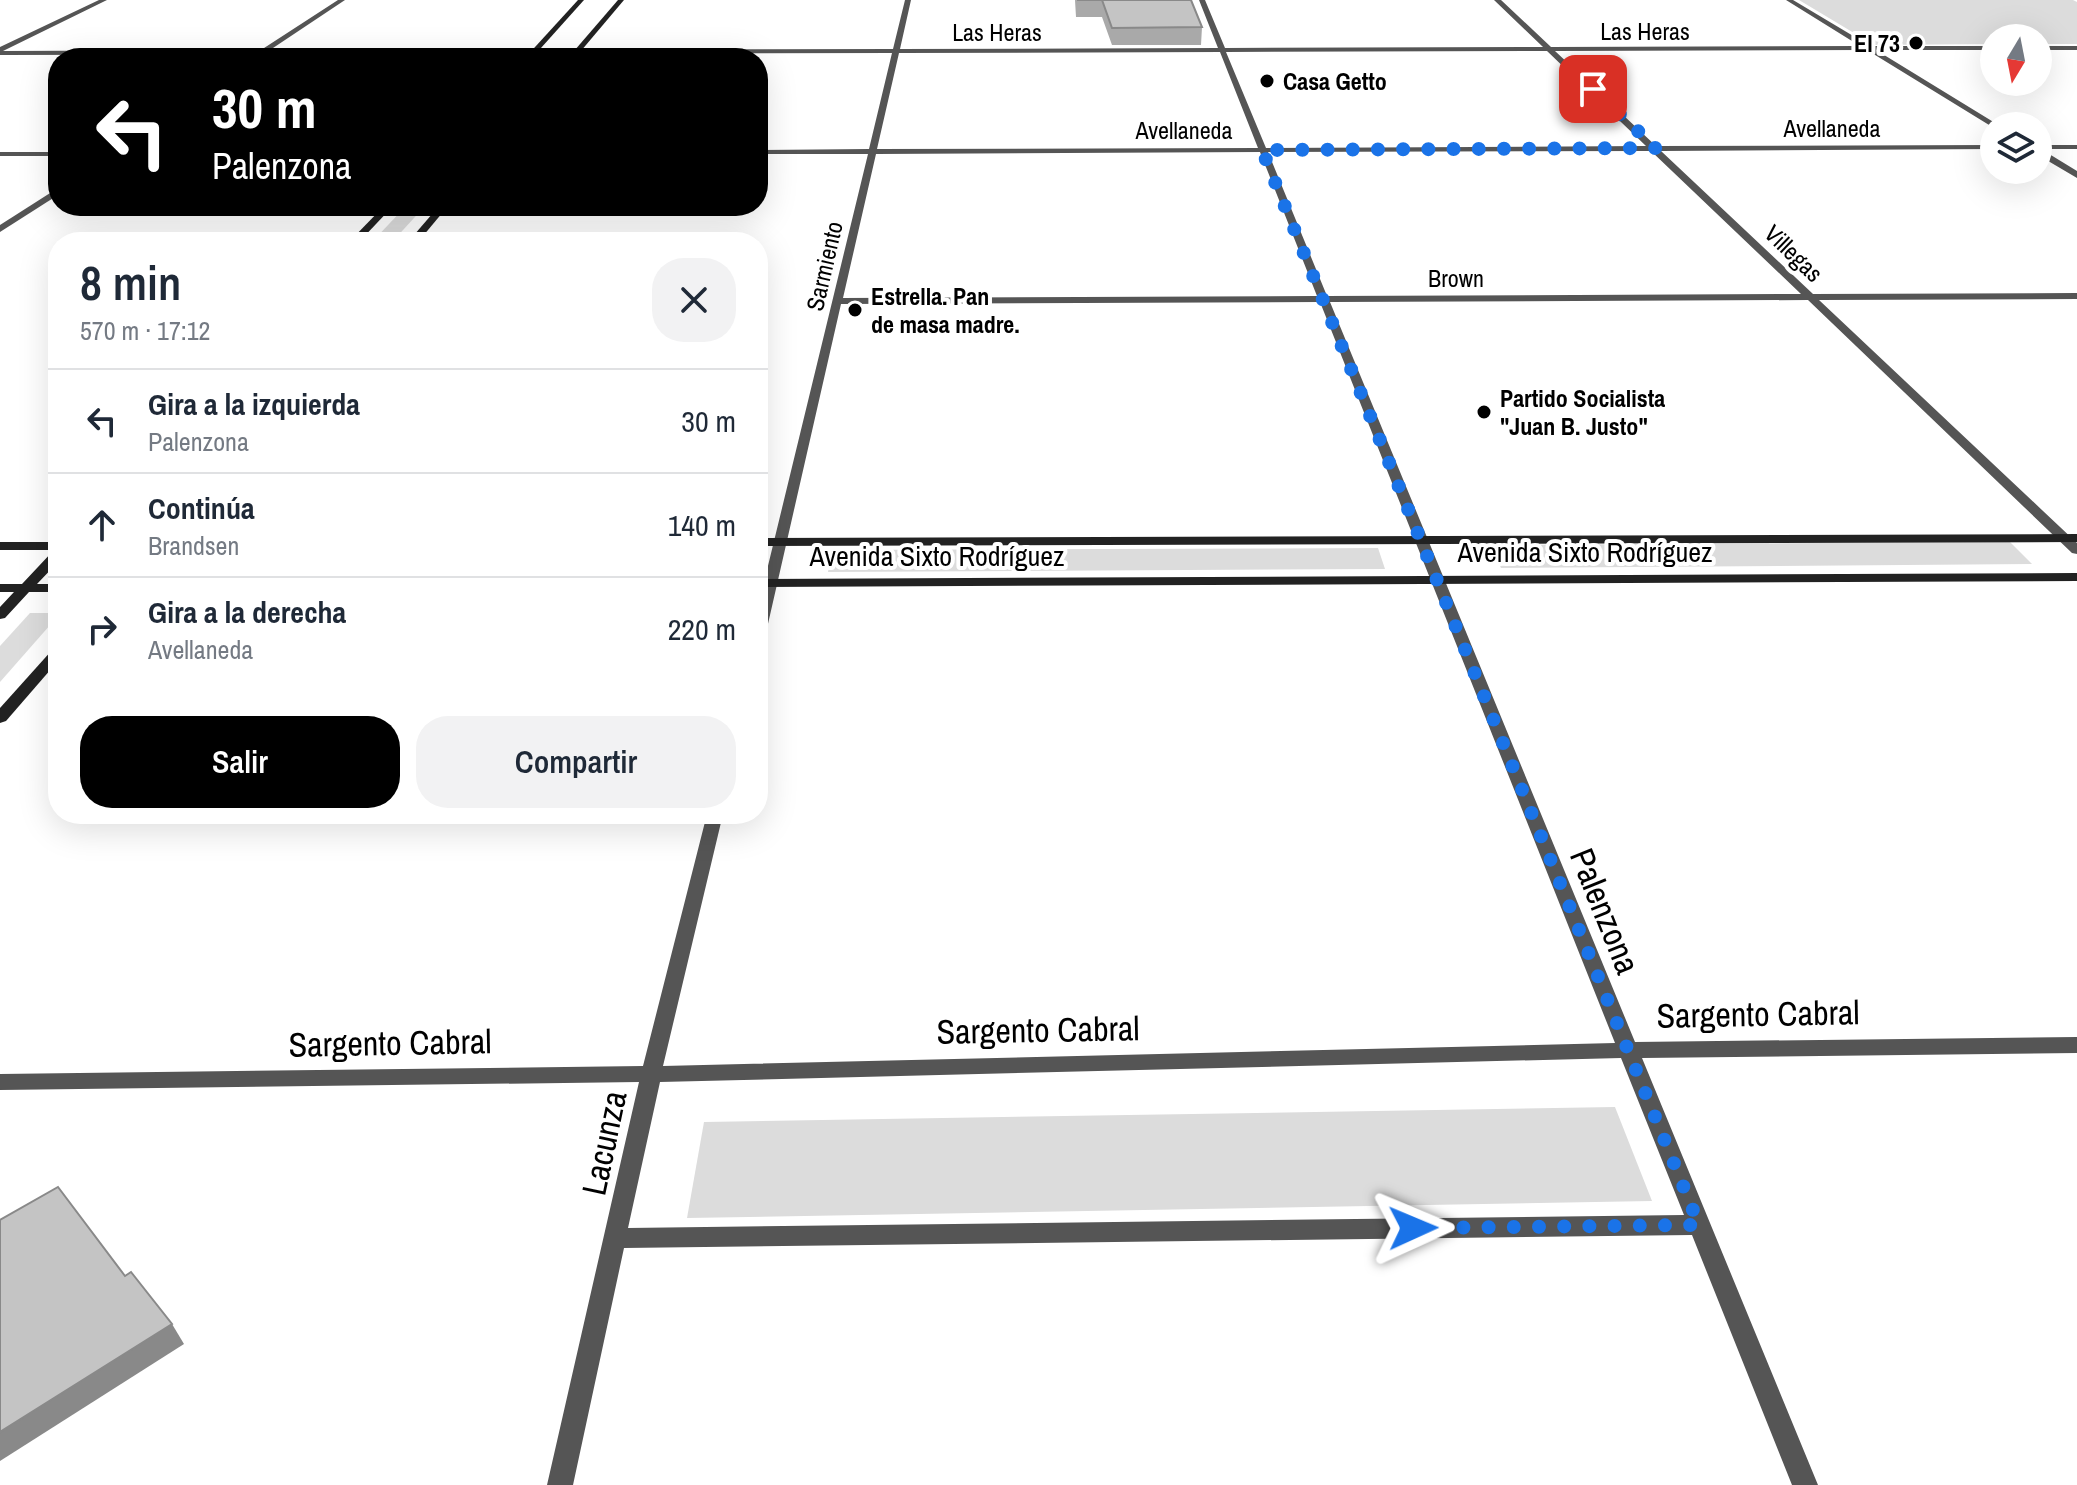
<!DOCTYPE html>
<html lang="es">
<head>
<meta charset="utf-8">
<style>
	body { margin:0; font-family:"Archivo Narrow",sans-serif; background:#f2f2f3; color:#1f2937; height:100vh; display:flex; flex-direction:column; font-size:30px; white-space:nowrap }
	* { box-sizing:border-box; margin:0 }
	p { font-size:26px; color:#747a83 }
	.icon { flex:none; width:44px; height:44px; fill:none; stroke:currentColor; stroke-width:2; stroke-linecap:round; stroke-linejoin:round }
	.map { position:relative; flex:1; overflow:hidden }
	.side { position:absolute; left:48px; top:232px; width:720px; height:592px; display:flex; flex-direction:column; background:#fff; border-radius:32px; box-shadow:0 8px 32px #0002 }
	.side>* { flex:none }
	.top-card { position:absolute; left:48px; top:48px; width:720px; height:168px; border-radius:32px; box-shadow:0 8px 32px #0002; background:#000; color:#fff; overflow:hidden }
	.needle { width:52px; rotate:190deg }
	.tools { position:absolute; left:1980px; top:24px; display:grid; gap:16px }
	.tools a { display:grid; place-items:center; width:72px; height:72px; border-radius:50%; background:#fff; box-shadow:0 8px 32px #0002; font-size:40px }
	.pin { position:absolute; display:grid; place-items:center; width:68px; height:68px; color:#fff; margin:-34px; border-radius:16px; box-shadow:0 4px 12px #0006 }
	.me { position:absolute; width:88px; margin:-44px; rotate:89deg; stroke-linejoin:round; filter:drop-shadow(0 0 6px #0008) }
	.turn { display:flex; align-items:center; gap:28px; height:168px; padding:0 32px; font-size:36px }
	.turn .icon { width:104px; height:104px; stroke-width:2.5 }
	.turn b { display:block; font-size:56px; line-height:68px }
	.round { display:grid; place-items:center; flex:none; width:84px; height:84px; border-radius:32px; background:#f2f2f3 }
	.summary { display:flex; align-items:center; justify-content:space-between; height:136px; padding:0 32px }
	h1 { font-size:48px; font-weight:600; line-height:60px }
	.cta { display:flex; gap:16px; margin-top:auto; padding:16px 32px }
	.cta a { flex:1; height:92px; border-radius:32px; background:#000; color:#fff; font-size:32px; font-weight:600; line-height:92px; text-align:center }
	.cta a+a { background:#f2f2f3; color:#1f2937 }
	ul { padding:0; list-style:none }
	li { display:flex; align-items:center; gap:24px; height:104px; padding:0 32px; border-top:2px solid #e0e1e3 }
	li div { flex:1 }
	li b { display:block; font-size:30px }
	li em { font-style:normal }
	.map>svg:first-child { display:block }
	.green { fill:#dcdcdc }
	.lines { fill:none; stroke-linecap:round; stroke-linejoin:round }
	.minor { fill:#555; fill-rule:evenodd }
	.secondary { fill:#222; fill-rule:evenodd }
	.wall { fill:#a9a9a9 }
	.shaded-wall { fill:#898989 }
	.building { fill:#c4c4c4; stroke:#898989; stroke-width:2 }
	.route { stroke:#1a73e8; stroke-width:14; stroke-dasharray:0 25.2 }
	.poi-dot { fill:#000; stroke:#fff; stroke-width:3 }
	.labels { text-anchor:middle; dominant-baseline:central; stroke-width:8; stroke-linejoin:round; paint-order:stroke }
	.far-street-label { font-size:24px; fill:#000; stroke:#fff }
	.far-poi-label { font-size:24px; font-weight:bold; fill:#000; stroke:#fff; text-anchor:start }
	.street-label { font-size:28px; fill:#000; stroke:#fff }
	.near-street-label { font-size:34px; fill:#000; stroke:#fff }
</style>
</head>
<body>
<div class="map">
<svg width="2077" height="1485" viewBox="0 0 2077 1485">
	<rect width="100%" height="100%" fill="#fff"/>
	<g class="green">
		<path d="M1799 0H2073L2077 2V44H2038V38H1994V44L1874 45Z"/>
		<path d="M406 206H425L392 242H372Z"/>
		<path d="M2010 542 2032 564 1501 568 1491 545Z"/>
		<path d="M1378 548 1385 569 828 572 832 550Z"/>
		<path d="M30 613H58V616L0 682V646Z"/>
		<path d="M1615 1107 1652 1201 687 1218 704 1122Z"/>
	</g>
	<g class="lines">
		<g class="minor">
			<path d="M99 0H107L3 51 261 50 338 0H345L270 50 893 49 905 0H911L900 49 1218 48 1199 0H1205L1225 48 1543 47 1494 0H1501L1551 47 1860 46 1786 0H1793L1870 46H1994V50H1876L2000 126 1994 128 1867 50 1555 51 1656 146 1994 145V149L1661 151 1813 294 2077 293V299L1819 300 2077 543V554L2072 553 1808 300 1330 302 1635 1042 2077 1037V1053L1642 1058 1818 1485H1792L1692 1235 624 1248 573 1485H547L639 1082 0 1090V1074L643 1066 707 814H723L663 1066 1615 1043 1320 302 841 304 765 637 758 641V607L868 154H758V150L869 149 892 53 0 55V47ZM1547 51 1646 146 1266 148 1226 52ZM1220 52 1258 148 877 149 899 53ZM1651 151 1801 294 1327 296 1268 152ZM1260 152 1317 296 843 298 876 154ZM1621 1058 1684 1215 628 1228 660 1082Z"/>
			<rect x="2038" y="46" width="39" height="4"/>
			<path d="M2038 145H2077V149H2041L2077 171V178L2038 155Z"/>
			<rect x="0" y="152" width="58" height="4"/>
			<path d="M58 188V195L0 232V225Z"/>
		</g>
		<g class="secondary">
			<path d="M578 0H584L532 58H525Z"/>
			<path d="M618 0H624L575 58H568Z"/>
			<path d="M384 206H393L359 242H349Z"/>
			<path d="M439 206H448L418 242H408Z"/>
			<path d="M2077 534V542L758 546V538Z"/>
			<path d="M0 542H58V562L37 584H58V592H29L5 618 0 619V607L14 592H0V584H22L53 551 58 550H0Z"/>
			<path d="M2077 573V581L758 587V579Z"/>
			<path d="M58 648V661L6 721 0 723V708L53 649Z"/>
		</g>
	</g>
	<path class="wall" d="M1075 0H1191L1202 27 1201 45H1112L1102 17H1076Z"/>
	<path class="shaded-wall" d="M172 1324 184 1344 0 1461V1432Z"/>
	<g class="building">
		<path d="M1077 0H1191L1202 27 1112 28 1102 0Z"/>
		<path d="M58 1187 125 1276 131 1272 172 1324 0 1432V1220Z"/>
	</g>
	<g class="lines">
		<path class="route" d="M1413 1228 1699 1225 1262 150 1656 148 1593 89"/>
	</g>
	<g class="poi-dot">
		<circle cx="1916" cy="43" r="8"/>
		<circle cx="1267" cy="81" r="8"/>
		<circle cx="855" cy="310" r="8"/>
		<circle cx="1484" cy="412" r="8"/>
	</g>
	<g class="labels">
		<g class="far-street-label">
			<text x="1645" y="31">Las Heras</text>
			<text x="997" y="32">Las Heras</text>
			<text x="1832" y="128">Avellaneda</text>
			<text x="1184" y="130">Avellaneda</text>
			<text transform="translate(1794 253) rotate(44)">Villegas</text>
			<text transform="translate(824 266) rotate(-77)">Sarmiento</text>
			<text x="1456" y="278">Brown</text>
		</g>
		<g class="far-poi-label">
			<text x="1900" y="43" text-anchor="end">El 73</text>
			<text x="1283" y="81">Casa Getto</text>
			<text x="871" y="296">Estrella. Pan<tspan x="871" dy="28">de masa madre.</tspan></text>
			<text x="1500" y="398">Partido Socialista<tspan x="1500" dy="28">"Juan B. Justo"</tspan></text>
		</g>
		<g class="street-label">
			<text x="1585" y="552">Avenida Sixto Rodríguez</text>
			<text x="937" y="556">Avenida Sixto Rodríguez</text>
		</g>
		<g class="near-street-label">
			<text transform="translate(1605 911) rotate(68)">Palenzona</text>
			<text transform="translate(1758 1014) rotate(-1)">Sargento Cabral</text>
			<text transform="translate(1038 1030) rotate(-1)">Sargento Cabral</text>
			<text transform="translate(390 1043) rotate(-1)">Sargento Cabral</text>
			<text transform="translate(604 1143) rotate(-78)">Lacunza</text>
		</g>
	</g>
</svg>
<div class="tools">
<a><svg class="needle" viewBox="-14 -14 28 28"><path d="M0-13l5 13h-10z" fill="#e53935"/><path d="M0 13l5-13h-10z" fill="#747a83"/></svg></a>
<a><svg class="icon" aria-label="layers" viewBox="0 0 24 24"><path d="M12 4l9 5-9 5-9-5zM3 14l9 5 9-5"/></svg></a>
</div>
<div class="pin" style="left:1593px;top:89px;background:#d93025"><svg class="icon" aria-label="arrive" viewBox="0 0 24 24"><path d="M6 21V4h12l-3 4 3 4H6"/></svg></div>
<svg class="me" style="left:1413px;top:1228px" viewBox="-20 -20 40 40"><path d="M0-17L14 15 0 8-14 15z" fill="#1a73e8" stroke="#fff" stroke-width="4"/></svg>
<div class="top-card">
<div class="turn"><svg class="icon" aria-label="left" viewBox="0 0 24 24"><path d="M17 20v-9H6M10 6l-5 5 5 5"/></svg><div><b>30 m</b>Palenzona</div></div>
</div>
<section class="side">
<div class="summary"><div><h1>8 min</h1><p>570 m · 17:12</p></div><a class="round"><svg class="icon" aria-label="close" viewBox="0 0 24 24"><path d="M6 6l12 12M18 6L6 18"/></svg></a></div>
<ul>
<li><svg class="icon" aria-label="left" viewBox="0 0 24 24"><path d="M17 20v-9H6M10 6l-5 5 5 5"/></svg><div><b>Gira a la izquierda</b><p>Palenzona</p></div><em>30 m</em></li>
<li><svg class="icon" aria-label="ahead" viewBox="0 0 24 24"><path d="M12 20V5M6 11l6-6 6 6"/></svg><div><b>Continúa</b><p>Brandsen</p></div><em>140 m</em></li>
<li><svg class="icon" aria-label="right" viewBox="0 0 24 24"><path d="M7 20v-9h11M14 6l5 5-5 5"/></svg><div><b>Gira a la derecha</b><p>Avellaneda</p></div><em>220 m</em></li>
</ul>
<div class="cta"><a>Salir</a><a>Compartir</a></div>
</section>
</div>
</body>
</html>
